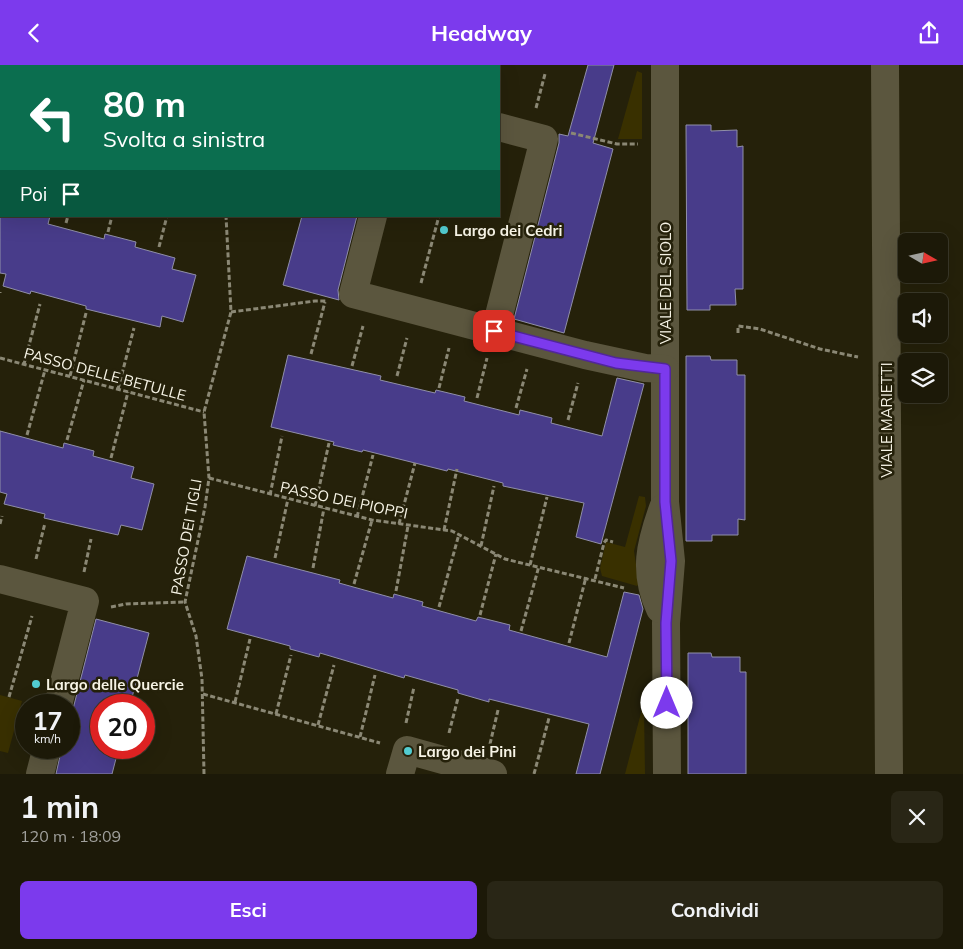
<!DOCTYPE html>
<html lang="it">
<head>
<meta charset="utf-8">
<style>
	body { margin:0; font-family:Mulish,sans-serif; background:#292616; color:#f1f3f6; height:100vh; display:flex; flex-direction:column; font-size:19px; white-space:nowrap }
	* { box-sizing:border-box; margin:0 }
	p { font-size:16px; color:#a0a09c }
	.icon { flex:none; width:28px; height:28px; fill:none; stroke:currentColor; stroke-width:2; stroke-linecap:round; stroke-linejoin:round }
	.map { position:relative; height:709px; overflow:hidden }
	.drawer { display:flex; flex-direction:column; background:#1c1908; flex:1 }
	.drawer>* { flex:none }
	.top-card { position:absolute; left:0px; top:0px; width:500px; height:152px; box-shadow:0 5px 20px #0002,0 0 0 1px #3a3829; background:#0b6e4f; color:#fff; overflow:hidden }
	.needle { width:32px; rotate:99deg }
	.buttons { position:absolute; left:898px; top:168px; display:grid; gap:10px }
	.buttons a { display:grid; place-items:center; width:50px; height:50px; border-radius:8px; background:#1c1908; box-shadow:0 5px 20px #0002,0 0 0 1px #3a3829; font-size:25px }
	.speed { position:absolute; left:15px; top:629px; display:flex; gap:10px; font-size:25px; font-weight:700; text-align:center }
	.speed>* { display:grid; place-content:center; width:65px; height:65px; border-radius:50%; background:#1c1908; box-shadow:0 5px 20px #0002,0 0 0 1px #3a3829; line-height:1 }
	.speed small { font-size:12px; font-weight:400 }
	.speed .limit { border:8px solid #d22; background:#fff; color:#111 }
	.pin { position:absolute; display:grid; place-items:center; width:42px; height:42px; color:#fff; margin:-21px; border-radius:10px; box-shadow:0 2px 8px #0006 }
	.me { position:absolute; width:55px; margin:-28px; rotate:0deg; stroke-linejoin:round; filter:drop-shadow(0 0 4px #0008) }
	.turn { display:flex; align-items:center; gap:18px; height:105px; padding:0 20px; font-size:22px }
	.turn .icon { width:65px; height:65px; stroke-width:2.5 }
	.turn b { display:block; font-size:35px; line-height:42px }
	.then { display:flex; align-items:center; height:48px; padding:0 20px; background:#0003; gap:10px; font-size:19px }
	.round { display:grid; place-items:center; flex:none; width:52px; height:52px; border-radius:8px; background:#292616 }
	.overview { display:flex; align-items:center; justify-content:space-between; height:85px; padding:0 20px }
	h1 { font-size:30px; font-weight:700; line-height:38px }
	.primary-button { display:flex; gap:10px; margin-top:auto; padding:10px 20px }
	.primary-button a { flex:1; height:58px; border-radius:8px; background:#7c3aed; color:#fff; font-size:20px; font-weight:700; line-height:58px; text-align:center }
	.primary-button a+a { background:#292616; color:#f1f3f6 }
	header { display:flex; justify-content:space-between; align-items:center; height:65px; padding:0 20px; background:#7c3aed; color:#fff; font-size:22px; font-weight:700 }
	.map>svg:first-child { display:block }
	.green { fill:#393000 }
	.building { fill:#483c8a; stroke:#908fa9 }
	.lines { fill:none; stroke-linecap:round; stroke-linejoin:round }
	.path { stroke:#8b8875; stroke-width:3; stroke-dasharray:5 2.5; stroke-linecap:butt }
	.minor { stroke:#5b563e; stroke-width:28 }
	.route-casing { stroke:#51269a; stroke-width:12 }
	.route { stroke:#7c3aed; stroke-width:9 }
	.poi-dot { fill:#52ccd1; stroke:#25210a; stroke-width:2 }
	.labels { text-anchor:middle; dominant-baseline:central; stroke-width:5; stroke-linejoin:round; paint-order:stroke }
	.poi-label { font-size:15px; font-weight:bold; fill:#f7f4e6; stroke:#25210a; text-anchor:start }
	.street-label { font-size:15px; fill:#f7f4e6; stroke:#25210a }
</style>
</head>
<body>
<header><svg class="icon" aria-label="back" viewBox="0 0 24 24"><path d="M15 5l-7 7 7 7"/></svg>Headway<svg class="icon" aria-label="share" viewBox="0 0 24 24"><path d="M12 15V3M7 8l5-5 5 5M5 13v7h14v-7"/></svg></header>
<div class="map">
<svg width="963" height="709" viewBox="0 0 963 709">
	<rect width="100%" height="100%" fill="#25210a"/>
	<g class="green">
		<path d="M637 6 642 8V74H618Z"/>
		<path d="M639 431 645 432 646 441 634 486 639 519 637 521 602 511 600 503 606 477 625 482Z"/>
		<path d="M0 630 22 636 8 688 0 686Z"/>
		<path d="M642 644 644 645 645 709H625Z"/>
	</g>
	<g class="building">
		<path d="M588 0H614L593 78 613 84 564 268 514 254 559 78V69L568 71Z"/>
		<path d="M686 60H711V66L737 65V82L743 81V224H735L736 240H710V245H687Z"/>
		<path d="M0 151H50L48 159 104 174 105 169 136 177 135 182 175 193 172 204 196 210 183 257 162 251 160 262 86 244V241L31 226 30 229 3 221 6 209 0 208Z"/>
		<path d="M302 151H357L338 225 339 235 283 220Z"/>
		<path d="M288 290 381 311 380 315 435 328 436 325 465 332 464 336 519 350 520 345 552 353 551 358 602 371 617 313 644 319 601 479 576 472 584 438 503 421V418L448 404 447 406 363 385 362 387 333 380 334 377 271 362Z"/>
		<path d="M686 291H710L711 295H737V310H745V455L738 454V470H712V476H686Z"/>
		<path d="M0 366 63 383 64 378 94 386 93 391 134 402 131 413 154 419 142 465 121 460 118 470 44 453 45 449 4 439 7 429 0 427Z"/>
		<path d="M247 491 340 515 339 518 393 533 394 529 423 537 422 541 476 556 478 552 510 560 509 565 607 592 624 527 639 530 643 544 600 709H576L589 659 489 634V637L458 628V625L405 610 404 613 320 588 319 592 290 584V581L227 564Z"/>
		<path d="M96 554 149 568 130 640H101V682H119L112 709H56L62 682H69V651L73 644Z"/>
		<path d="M688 588H711L712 592H740V607H746V709H688Z"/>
	</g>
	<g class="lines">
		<g class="path">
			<path d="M211 0 212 1"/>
			<path d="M257 0 262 1"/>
			<path d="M50 1V0"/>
			<path d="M282 1V0"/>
			<path d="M318 1V0"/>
			<path d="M362 1 363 0"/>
			<path d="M406 1 407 0"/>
			<path d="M451 1 452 0"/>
			<path d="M498 1V0"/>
			<path d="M0 28 1 29"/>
			<path d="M536 43 545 9"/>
			<path d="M571 68 617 79H638"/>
			<path d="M0 71 1 72"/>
			<path d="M66 158 68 151"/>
			<path d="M108 167 112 151"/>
			<path d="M159 182 167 151"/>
			<path d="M421 218 439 151"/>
			<path d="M0 228V227"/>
			<path d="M231 247 315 236H327"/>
			<path d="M738 268V261L760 264 820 284 858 292"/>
			<path d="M311 289 325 237"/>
			<path d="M0 293 204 347"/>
			<path d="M24 299 40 239"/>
			<path d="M352 301 363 261"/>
			<path d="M70 311 86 248"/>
			<path d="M397 311 407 273"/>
			<path d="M439 323 449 283"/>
			<path d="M118 324 134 263"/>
			<path d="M477 333 487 293"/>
			<path d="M516 343 527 304"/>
			<path d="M568 355 578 318"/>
			<path d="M27 370 45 305"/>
			<path d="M67 375 84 315"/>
			<path d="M111 393 128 327"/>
			<path d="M209 413 372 455 452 466 505 494 624 523"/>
			<path d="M270 430 282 371"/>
			<path d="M315 441 329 378"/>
			<path d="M357 452 373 390"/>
			<path d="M0 459 2 451"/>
			<path d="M399 459 415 398"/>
			<path d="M444 465 457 404"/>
			<path d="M481 481 494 421"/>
			<path d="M275 493 288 434"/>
			<path d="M36 494 45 458"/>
			<path d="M530 500 547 432"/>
			<path d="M313 503 324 443"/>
			<path d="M84 507 91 474"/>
			<path d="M595 514 604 478 606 475 613 477"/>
			<path d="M354 519 372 455"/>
			<path d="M396 526 408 461"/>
			<path d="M111 542 126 539 185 537"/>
			<path d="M439 542 459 469"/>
			<path d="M480 550 496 489"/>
			<path d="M521 566 539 501"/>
			<path d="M569 578 586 512"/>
			<path d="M203 629 380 678"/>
			<path d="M9 632 32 551"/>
			<path d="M235 637 250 574"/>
			<path d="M276 649 291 590"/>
			<path d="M406 658 414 622"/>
			<path d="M318 660 334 600"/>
			<path d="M449 668 458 633"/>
			<path d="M360 672 375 610"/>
			<path d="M490 679 498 645"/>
			<path d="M204 709 202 614 196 571 185 537 205 442 209 413 204 347 231 247 226 151"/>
			<path d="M534 709 549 653"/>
		</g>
		<g class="minor">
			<path d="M665 0V437L671 496 666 558 667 709"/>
			<path d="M885 0 889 709"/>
			<path d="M86 1V0"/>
			<path d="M373 151 353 229 585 290 645 303 665 304"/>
			<path d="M495 266 544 74 499 62"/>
			<path d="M0 514 85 536 58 640"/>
			<path d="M660 544C643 507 650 479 663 443"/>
			<path d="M40 709 47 682"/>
			<path d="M400 709 407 685 493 709"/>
		</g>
	</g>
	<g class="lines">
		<defs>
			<path id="route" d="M494 266 616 298 665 304V437L671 496 666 558 667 638"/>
		</defs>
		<use href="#route" class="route-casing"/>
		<use href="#route" class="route"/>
	</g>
	<g class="poi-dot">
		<circle cx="444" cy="165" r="5"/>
		<circle cx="36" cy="619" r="5"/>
		<circle cx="408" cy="686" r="5"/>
	</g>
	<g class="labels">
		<g class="poi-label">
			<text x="454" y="165">Largo dei Cedri</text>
			<text x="46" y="619">Largo delle Quercie</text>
			<text x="418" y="686">Largo dei Pini</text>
		</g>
		<g class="street-label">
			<text transform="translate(665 218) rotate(-90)">VIALE DEL SIOLO</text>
			<text transform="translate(105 309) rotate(15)">PASSO DELLE BETULLE</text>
			<text transform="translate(886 355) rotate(-90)">VIALE MARIETTI</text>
			<text transform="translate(344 435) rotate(12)">PASSO DEI PIOPPI</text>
			<text transform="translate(186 472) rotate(-80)">PASSO DEI TIGLI</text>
		</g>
	</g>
</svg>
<div class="buttons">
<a><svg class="needle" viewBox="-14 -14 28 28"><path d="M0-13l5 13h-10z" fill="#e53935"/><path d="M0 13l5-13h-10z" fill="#a0a09c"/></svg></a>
<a><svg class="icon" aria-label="sound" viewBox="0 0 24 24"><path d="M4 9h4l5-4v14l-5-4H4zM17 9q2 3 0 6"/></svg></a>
<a><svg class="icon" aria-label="layers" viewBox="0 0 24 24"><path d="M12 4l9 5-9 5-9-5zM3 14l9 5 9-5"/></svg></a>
</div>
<div class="speed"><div>17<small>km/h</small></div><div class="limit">20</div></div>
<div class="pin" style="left:494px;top:266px;background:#d93025"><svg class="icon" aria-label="arrive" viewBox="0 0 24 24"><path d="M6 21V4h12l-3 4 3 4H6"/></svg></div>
<svg class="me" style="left:667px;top:638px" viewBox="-20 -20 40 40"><circle r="19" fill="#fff"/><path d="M0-13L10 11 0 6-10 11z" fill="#7c3aed"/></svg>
<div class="top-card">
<div class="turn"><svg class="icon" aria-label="left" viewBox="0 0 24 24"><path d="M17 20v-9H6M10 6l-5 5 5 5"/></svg><div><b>80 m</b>Svolta a sinistra</div></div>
<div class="then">Poi<svg class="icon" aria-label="arrive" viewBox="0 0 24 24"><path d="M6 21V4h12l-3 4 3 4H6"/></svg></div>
</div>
</div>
<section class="drawer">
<div class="overview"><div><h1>1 min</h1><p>120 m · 18:09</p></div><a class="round"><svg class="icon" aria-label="close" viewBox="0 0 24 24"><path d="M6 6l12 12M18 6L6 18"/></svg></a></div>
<div class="primary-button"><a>Esci</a><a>Condividi</a></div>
</section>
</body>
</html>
